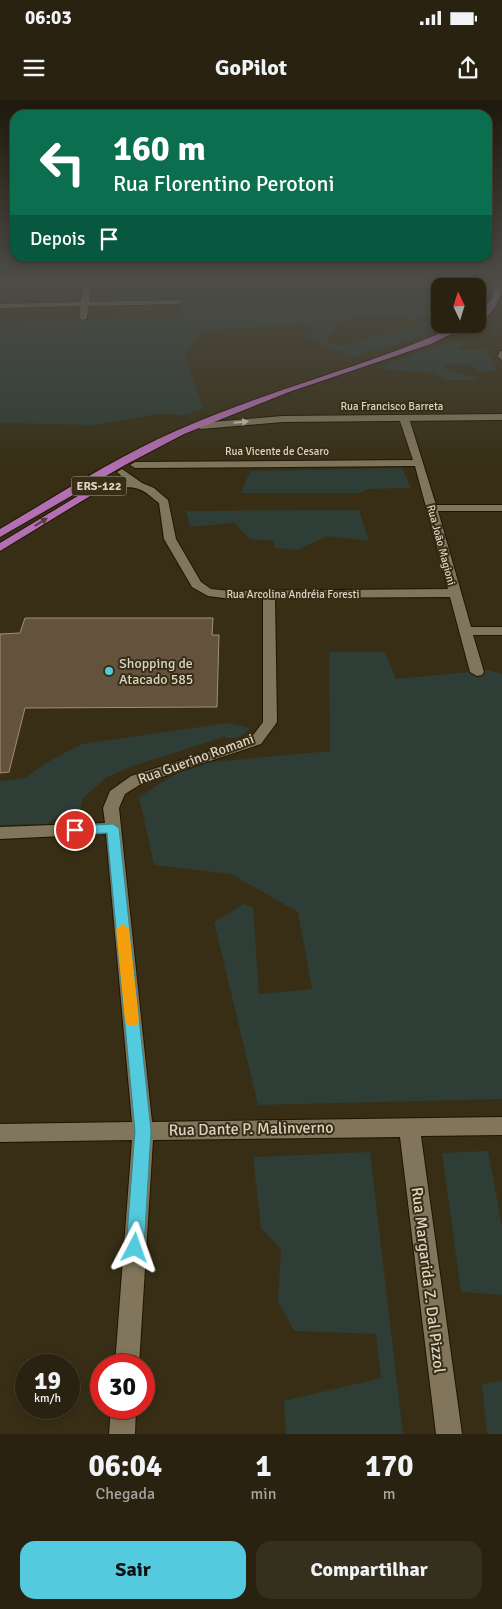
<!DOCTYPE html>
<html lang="pt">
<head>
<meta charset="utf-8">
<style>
	body { margin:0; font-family:Signika,sans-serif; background:#352f1e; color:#f1f3f6; height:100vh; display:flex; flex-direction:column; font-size:19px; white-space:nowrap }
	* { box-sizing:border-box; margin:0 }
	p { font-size:16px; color:#a5a49f }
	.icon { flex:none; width:28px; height:28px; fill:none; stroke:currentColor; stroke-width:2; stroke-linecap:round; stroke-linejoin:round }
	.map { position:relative; height:1334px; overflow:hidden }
	.panel { display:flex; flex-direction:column; background:#292210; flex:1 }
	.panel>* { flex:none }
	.hud { position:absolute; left:10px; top:10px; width:482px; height:152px; border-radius:15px; box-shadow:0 2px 8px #0003,0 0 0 1px #453f30; background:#0b6e4f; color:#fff; overflow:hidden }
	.needle { width:32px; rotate:356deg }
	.buttons { position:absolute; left:431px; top:178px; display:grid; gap:10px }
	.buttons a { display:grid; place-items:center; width:55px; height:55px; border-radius:10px; background:#292210; box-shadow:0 2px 8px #0003,0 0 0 1px #453f30; font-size:25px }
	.speed { position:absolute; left:15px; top:1254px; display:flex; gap:10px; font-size:25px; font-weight:700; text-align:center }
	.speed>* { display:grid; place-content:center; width:65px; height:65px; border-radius:50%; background:#292210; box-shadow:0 2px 8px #0003,0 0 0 1px #453f30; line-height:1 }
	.speed small { font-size:12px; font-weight:400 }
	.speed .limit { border:8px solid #d22; background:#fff; color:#111 }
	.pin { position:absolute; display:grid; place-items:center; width:42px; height:42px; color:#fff; margin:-21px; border:2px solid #fff; border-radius:50%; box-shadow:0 1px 5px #0007 }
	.me { position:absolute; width:55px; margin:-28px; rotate:4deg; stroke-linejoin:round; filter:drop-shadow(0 0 4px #0008) }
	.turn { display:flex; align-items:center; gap:18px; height:105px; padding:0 20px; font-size:22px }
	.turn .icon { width:65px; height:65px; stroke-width:2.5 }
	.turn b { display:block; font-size:35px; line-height:42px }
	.then { display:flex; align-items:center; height:48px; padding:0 20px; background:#0003; gap:10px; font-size:19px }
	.eta { display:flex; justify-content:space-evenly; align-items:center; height:85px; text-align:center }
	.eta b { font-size:30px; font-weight:700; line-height:35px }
	.button { display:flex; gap:10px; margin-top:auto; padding:10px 20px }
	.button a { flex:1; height:58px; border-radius:15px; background:#54cade; color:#111; font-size:20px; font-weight:700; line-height:58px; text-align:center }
	.button a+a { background:#352f1e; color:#f1f3f6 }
	.status { display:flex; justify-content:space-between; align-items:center; height:35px; padding:0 25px; background:#292210; direction:ltr }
	.status svg { height:14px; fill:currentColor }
	header { display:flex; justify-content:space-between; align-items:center; height:65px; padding:0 20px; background:#292210; font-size:22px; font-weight:700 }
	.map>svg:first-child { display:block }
	.green { fill:#2e3d35 }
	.building { fill:#64533c; stroke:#a18f76 }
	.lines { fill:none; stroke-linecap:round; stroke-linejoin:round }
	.street-casing { stroke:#1f1500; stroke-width:2 }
	.secondary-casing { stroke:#1f1500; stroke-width:2 }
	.highway-casing { stroke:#1f1500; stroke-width:2 }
	.street { fill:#81765b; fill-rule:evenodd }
	.secondary { fill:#81765b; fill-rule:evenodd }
	.highway { fill:#b36fb3; fill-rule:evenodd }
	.oneway { fill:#cdc6b5 }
	.oneway2 { fill:#563e3c }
	.route { fill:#54cade; stroke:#378390 }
	.slow { fill:#f59e0b }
	.poi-dot { fill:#54cade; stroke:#372e15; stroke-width:2 }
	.labels { text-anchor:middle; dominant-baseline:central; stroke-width:4; stroke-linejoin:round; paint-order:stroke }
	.far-street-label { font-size:11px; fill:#dad4c5; stroke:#372e15 }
	.shield { fill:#372e15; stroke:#a9a290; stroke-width:1 }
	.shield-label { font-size:12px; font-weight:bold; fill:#dad4c5 }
	.poi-label { font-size:14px; fill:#dad4c5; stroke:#372e15; text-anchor:start }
	.street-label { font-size:14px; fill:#dad4c5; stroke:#372e15 }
	.near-street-label { font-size:16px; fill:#dad4c5; stroke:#372e15 }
</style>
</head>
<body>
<div class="status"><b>06:03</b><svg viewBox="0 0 49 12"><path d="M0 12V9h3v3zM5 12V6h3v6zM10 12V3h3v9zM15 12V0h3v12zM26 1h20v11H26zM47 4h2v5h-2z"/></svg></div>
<header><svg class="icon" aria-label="menu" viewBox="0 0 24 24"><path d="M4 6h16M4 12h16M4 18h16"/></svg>GoPilot<svg class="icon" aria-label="share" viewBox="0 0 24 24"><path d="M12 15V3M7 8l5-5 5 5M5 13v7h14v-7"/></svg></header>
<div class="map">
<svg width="502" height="1334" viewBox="0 0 502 1334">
	<rect width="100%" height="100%" fill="#372e15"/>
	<g class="green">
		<path d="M119 183H183L185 185 193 183H483L481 196 478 197V186H440V210L414 220 376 216 335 222 334 231 324 240 339 246 422 224 440 221V224H448L412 239 352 257 309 239 315 231 305 225 200 230 185 257 203 309 184 315 158 314 95 325 0 323V223L181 217 182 198 115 199Z"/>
		<path d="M454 241 467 243 455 250H486L497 269C488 274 477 273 471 265H445L446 270 472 276 476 280H446L431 273 375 268Z"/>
		<path d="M402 368 411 388 368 389 361 393H241L250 371Z"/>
		<path d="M359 410 369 441 327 436 298 450 275 448 274 441 250 439 234 423 190 427 186 411Z"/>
		<path d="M329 552H385L396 579 488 570 502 574V999L258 1005 214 822 244 804 253 807 259 894 312 889 298 812 231 774 154 765 139 697 191 664 330 651Z"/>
		<path d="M227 623 250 628C243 636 235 641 224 637L133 666 107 677 82 699 80 712 72 717 59 715 48 724 0 725V681L25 678 51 660 82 644Z"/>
		<path d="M488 1051 502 1126V1195L461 1192 442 1053Z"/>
		<path d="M370 1052 403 1334H286L284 1301 381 1278 376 1234 294 1231 278 1201 281 1149 261 1128 253 1057Z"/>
		<path d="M502 1281V1334H487L482 1284Z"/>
	</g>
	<path class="building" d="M25 518H213L212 535H219L217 607 25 608 9 672 0 673V534L20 533Z"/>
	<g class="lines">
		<defs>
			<g id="street">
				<path d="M84 183H91L89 202 178 200 182 202 178 204 88 206 87 218 83 220 79 218 81 206 0 208V204L81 202Z"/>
				<path d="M502 251V260L498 257 499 252Z"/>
				<path d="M404 315 409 318 436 405H502V411H438L471 527H502V535H473L484 572 482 575 477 576 470 572 450 497 275 498 277 622 275 625 261 644 141 684 125 694 119 708 152 1022 502 1017V1035L421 1036 462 1334H436L400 1037 153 1040 139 1265H115L132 1040 0 1042V1024L132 1022 106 734 0 739V727L105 723 103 708 110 691 131 676 251 638 263 622V498L231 499 208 496 192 487 164 439 159 403C151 397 145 390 135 388 124 386 107 390 99 383L104 380 127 381 117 372 122 369 142 383 154 388 168 400 176 439 201 482 211 489 231 491 448 489 415 366 135 368 130 365 135 362 413 360 399 318Z"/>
				<path d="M111 1308H136L135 1334H109Z"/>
			</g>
			<path id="secondary" d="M502 314V320L282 322 201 329 196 326 201 323 282 316Z"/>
			<g id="highway">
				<path d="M495 183H502C502 198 493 216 478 220V215L492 199Z"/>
				<path d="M461 224H471L431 244 289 292 184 334 125 365 0 437V429C58 395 116 357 178 330 270 289 370 266 461 224Z"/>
				<path d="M96 385 101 388 100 390 0 451V443Z"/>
			</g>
		</defs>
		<use href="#street" class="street-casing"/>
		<use href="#secondary" class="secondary-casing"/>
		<use href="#highway" class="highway-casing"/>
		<use href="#street" class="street"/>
		<use href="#secondary" class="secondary"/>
		<use href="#highway" class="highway"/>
	</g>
	<defs><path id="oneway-solid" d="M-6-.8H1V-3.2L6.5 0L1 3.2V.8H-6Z" transform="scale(1.25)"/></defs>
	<use class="oneway" href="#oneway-solid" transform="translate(241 322) rotate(-5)"/>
	<use class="oneway2" href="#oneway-solid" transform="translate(41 422) rotate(-32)"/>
	<linearGradient id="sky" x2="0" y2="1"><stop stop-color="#1e190c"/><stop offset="0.49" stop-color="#4d4c46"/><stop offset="1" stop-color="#4d4c46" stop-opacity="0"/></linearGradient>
	<rect width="502" height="370" fill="url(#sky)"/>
	<path class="route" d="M113 724 119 728 151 1031 144 1148 141 1154 135 1156 129 1154 126 1148 135 1031 107 733 75 734 69 730 75 726Z"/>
	<path class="slow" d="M123 824 129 829 139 920 137 925H127L125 920 116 829Z"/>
	<circle class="poi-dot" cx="109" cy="571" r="5"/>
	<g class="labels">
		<g class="far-street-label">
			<text x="392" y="306">Rua Francisco Barreta</text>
			<text x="277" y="351">Rua Vicente de Cesaro</text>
			<text transform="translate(441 445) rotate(75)">Rua João Magioni</text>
			<text x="293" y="494">Rua Arcolina Andréia Foresti</text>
		</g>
		<rect class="shield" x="71.5" y="376.5" width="55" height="19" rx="4"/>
		<g class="shield-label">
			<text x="99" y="386">ERS-122</text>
		</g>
		<g class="poi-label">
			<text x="119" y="563">Shopping de<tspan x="119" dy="16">Atacado 585</tspan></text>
		</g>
		<g class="street-label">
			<text transform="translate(196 659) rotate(-20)">Rua Guerino Romani</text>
		</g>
		<g class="near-street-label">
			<text transform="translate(251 1029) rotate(-1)">Rua Dante P. Malinverno</text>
			<text transform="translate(428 1180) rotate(83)">Rua Margarida Z. Dal Pizzol</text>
		</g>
	</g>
</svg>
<div class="buttons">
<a><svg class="needle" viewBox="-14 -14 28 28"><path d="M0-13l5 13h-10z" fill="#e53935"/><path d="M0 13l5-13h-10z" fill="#a5a49f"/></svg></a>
</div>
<div class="speed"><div>19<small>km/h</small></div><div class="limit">30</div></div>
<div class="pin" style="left:75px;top:730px;background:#d93025"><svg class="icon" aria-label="arrive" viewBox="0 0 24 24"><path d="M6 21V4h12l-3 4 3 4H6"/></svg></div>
<svg class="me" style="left:135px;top:1148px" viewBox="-20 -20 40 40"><path d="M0-17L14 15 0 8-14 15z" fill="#54cade" stroke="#fff" stroke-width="4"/></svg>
<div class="hud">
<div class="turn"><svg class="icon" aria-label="left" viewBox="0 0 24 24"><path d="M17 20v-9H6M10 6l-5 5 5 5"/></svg><div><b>160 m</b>Rua Florentino Perotoni</div></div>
<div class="then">Depois<svg class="icon" aria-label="arrive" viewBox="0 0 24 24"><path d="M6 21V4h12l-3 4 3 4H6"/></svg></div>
</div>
</div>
<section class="panel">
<div class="eta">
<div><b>06:04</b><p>Chegada</p></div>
<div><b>1</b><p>min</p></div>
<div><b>170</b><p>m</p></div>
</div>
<div class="button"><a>Sair</a><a>Compartilhar</a></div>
</section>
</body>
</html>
